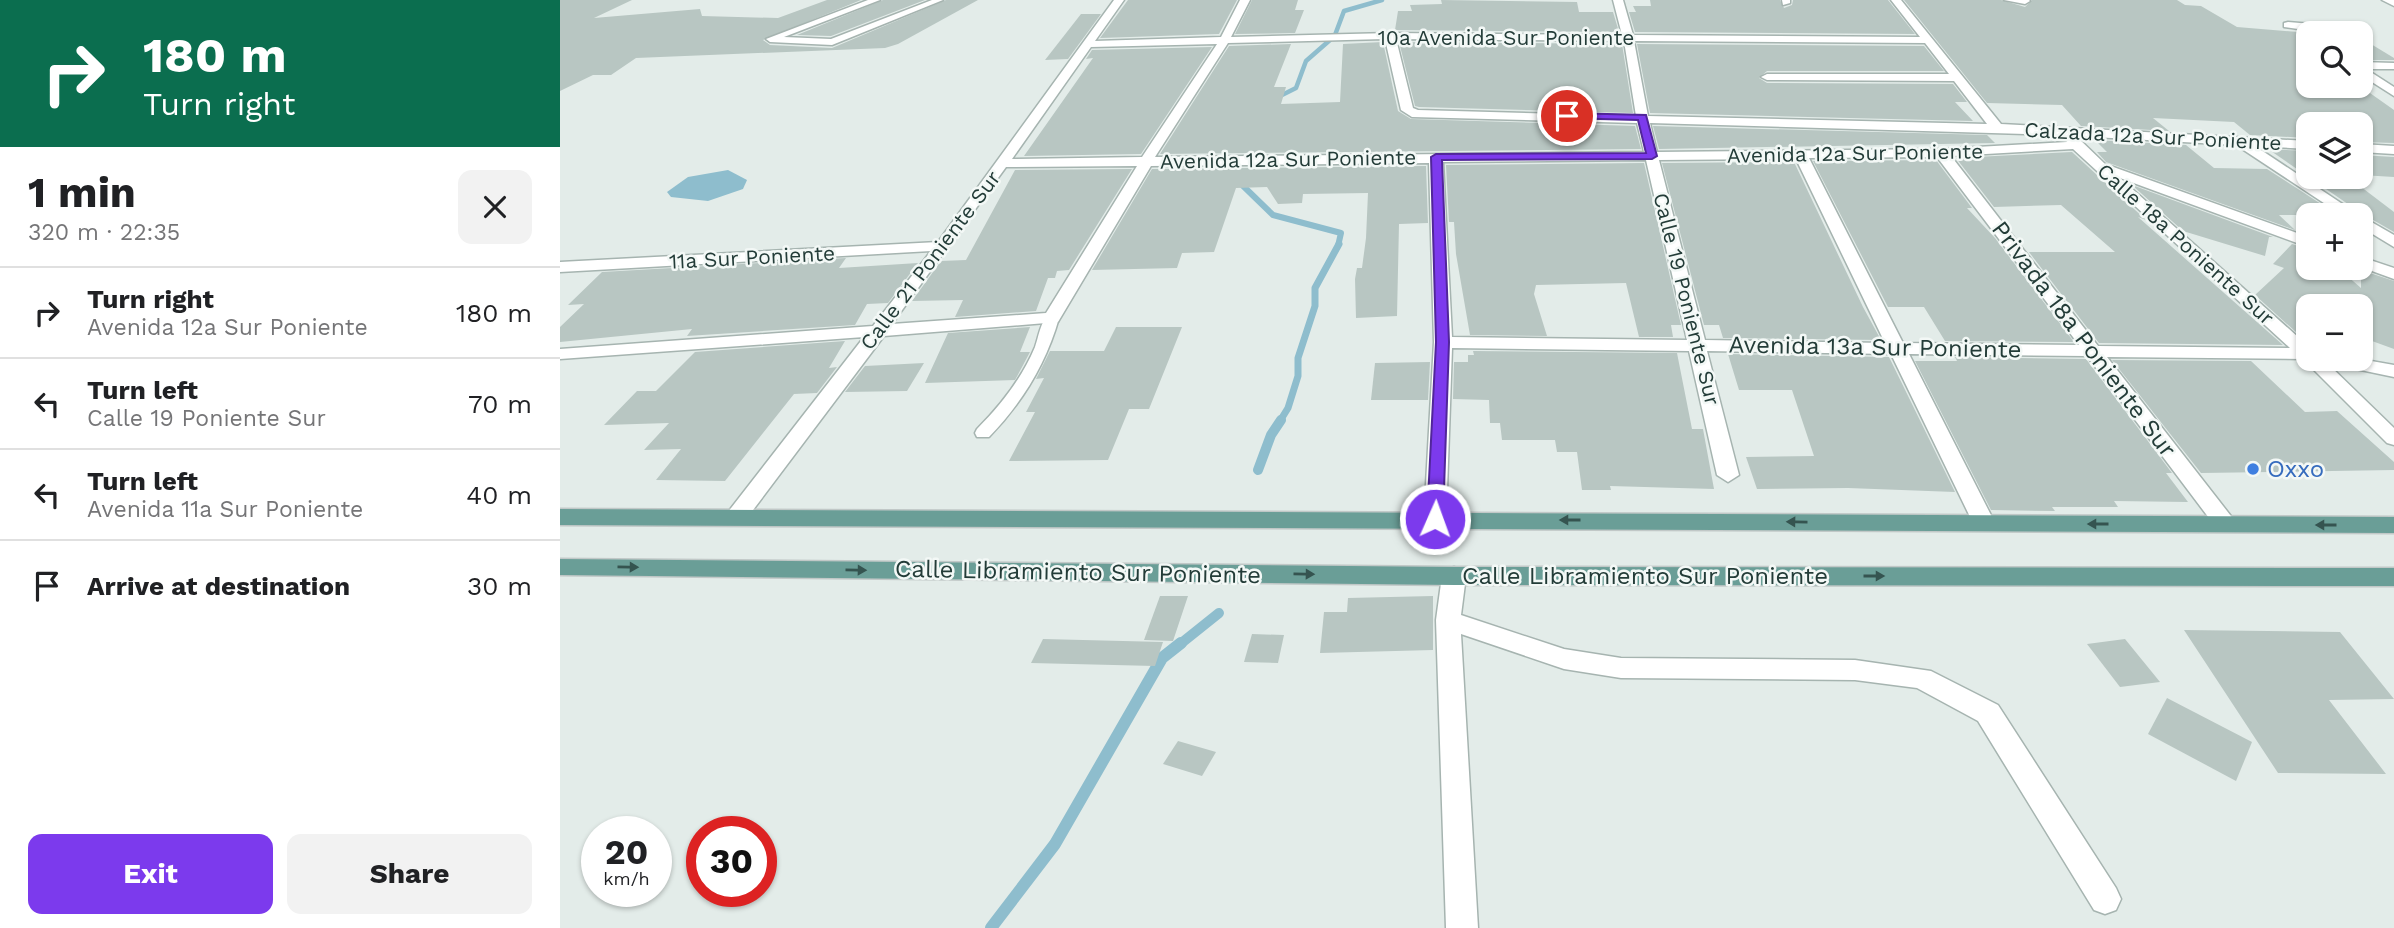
<!DOCTYPE html>
<html lang="en">
<head>
<meta charset="utf-8">
<style>
	body { margin:0; font-family:"Work Sans",sans-serif; background:#f2f2f2; color:#202124; height:100vh; display:flex; flex-direction:column; font-size:26px; white-space:nowrap }
	* { box-sizing:border-box; margin:0 }
	p { font-size:23px; color:#757577 }
	.icon { flex:none; width:38px; height:38px; fill:none; stroke:currentColor; stroke-width:2; stroke-linecap:round; stroke-linejoin:round }
	.map { position:relative; flex:1; overflow:hidden }
	.side { display:flex; flex-direction:column; background:#fff; width:560px }
	.side>* { flex:none }
	.guide { background:#0b6e4f; color:#fff; overflow:hidden }
	.fabs { position:absolute; left:1736px; top:21px; display:grid; gap:14px }
	.fabs a { display:grid; place-items:center; width:77px; height:77px; border-radius:14px; background:#fff; box-shadow:0 2px 5px #0004; font-size:35px }
	.speed { position:absolute; left:21px; top:816px; display:flex; gap:14px; font-size:35px; font-weight:700; text-align:center }
	.speed>* { display:grid; place-content:center; width:91px; height:91px; border-radius:50%; background:#fff; box-shadow:0 2px 5px #0004; line-height:1 }
	.speed small { font-size:18px; font-weight:400 }
	.speed .limit { border:10px solid #d22; background:#fff; color:#111 }
	.pin { position:absolute; display:grid; place-items:center; width:60px; height:60px; color:#fff; margin:-30px; border:4px solid #fff; border-radius:50%; box-shadow:0 2px 7px #0007 }
	.me { position:absolute; width:77px; margin:-38px; rotate:2deg; stroke-linejoin:round; filter:drop-shadow(0 0 5px #0008) }
	.turn { display:flex; align-items:center; gap:24px; height:147px; padding:0 28px; font-size:32px }
	.turn .icon { width:91px; height:91px; stroke-width:2.5 }
	.turn b { display:block; font-size:49px; line-height:60px }
	.round { display:grid; place-items:center; flex:none; width:74px; height:74px; border-radius:14px; background:#f2f2f2 }
	.summary { display:flex; align-items:center; justify-content:space-between; height:119px; padding:0 28px }
	h1 { font-size:42px; font-weight:700; line-height:52px }
	.primary-button { display:flex; gap:14px; margin-top:auto; padding:14px 28px }
	.primary-button a { flex:1; height:80px; border-radius:14px; background:#7c3aed; color:#fff; font-size:28px; font-weight:700; line-height:80px; text-align:center }
	.primary-button a+a { background:#f2f2f2; color:#202124 }
	ul { padding:0; list-style:none }
	li { display:flex; align-items:center; gap:21px; height:91px; padding:0 28px; border-top:2px solid #e0e0e0 }
	li div { flex:1 }
	li b { display:block; font-size:26px }
	li em { font-style:normal }
	main { display:flex; flex:1; min-height:0 }
	.map>svg:first-child { display:block }
	.water { fill:#8ebdcd }
	.lines { fill:none; stroke-linecap:round; stroke-linejoin:round }
	.stream-far4 { stroke:#8ebdcd; stroke-width:4.5 }
	.stream-far3 { stroke:#8ebdcd; stroke-width:6 }
	.stream-far2 { stroke:#8ebdcd; stroke-width:7 }
	.stream-far1 { stroke:#8ebdcd; stroke-width:10 }
	.stream { stroke:#8ebdcd; stroke-width:12 }
	.building { fill:#b8c6c2 }
	.service-casing { stroke:#a6b4b0; stroke-width:3 }
	.minor-casing { stroke:#a6b4b0; stroke-width:3 }
	.primary-casing { stroke:#c1c8c7; stroke-width:3 }
	.service { fill:#fff; fill-rule:evenodd }
	.minor { fill:#fff; fill-rule:evenodd }
	.primary { fill:#6a9e97; fill-rule:evenodd }
	.oneway { fill:#355450 }
	.route { fill:#7c3aed; stroke:#51269a; stroke-width:2 }
	.shop-dot { fill:#3f7fe0; stroke:#f3f8f6; stroke-width:2.5 }
	.labels { text-anchor:middle; dominant-baseline:central; stroke-width:5; stroke-linejoin:round; paint-order:stroke }
	.far-street-label { font-size:21px; fill:#233c38; stroke:#f3f8f6 }
	.street-label { font-size:24px; fill:#233c38; stroke:#f3f8f6 }
	.shop-label { font-size:24px; fill:#366cbe; stroke:#f3f8f6; text-anchor:start }
</style>
</head>
<body>
<main>
<section class="side">
<div class="guide">
<div class="turn"><svg class="icon" aria-label="right" viewBox="0 0 24 24"><path d="M7 20v-9h11M14 6l5 5-5 5"/></svg><div><b>180 m</b>Turn right</div></div>
</div>
<div class="summary"><div><h1>1 min</h1><p>320 m · 22:35</p></div><a class="round"><svg class="icon" aria-label="close" viewBox="0 0 24 24"><path d="M6 6l12 12M18 6L6 18"/></svg></a></div>
<ul>
<li><svg class="icon" aria-label="right" viewBox="0 0 24 24"><path d="M7 20v-9h11M14 6l5 5-5 5"/></svg><div><b>Turn right</b><p>Avenida 12a Sur Poniente</p></div><em>180 m</em></li>
<li><svg class="icon" aria-label="left" viewBox="0 0 24 24"><path d="M17 20v-9H6M10 6l-5 5 5 5"/></svg><div><b>Turn left</b><p>Calle 19 Poniente Sur</p></div><em>70 m</em></li>
<li><svg class="icon" aria-label="left" viewBox="0 0 24 24"><path d="M17 20v-9H6M10 6l-5 5 5 5"/></svg><div><b>Turn left</b><p>Avenida 11a Sur Poniente</p></div><em>40 m</em></li>
<li><svg class="icon" aria-label="arrive" viewBox="0 0 24 24"><path d="M6 21V4h12l-3 4 3 4H6"/></svg><div><b>Arrive at destination</b></div><em>30 m</em></li>
</ul>
<div class="primary-button"><a>Exit</a><a>Share</a></div>
</section>
<div class="map">
<svg width="1834" height="928" viewBox="0 0 1834 928">
	<rect width="100%" height="100%" fill="#e3ece9"/>
	<path class="water" d="M168 170 187 180 183 189 148 201 111 197 107 192 128 177Z"/>
	<g class="lines">
		<g class="stream-far4">
			<path d="M775 35 784 11 822 0"/>
			<path d="M714 99 736 88 746 61 770 40"/>
		</g>
		<path class="stream-far3" d="M678 181 713 215 781 233 778 246"/>
		<path class="stream-far2" d="M720 421 728 408 738 376V358L755 306V288L779 244"/>
		<g class="stream-far1">
			<path d="M698 470 711 435 721 420"/>
			<path d="M619 645 659 613"/>
		</g>
		<path class="stream" d="M431 928 495 844 602 658 621 643"/>
	</g>
	<g class="building">
		<path d="M0 0H72L34 18 140 9 142 16 218 18 267 0H301L203 40 210 45 272 48 386 0H418L338 44 325 48 76 58 51 75H33L0 91Z"/>
		<path d="M323 0H365L271 36 237 35Z"/>
		<path d="M568 0H677L659 34 540 38Z"/>
		<path d="M692 0H738L735 10H744L735 33 675 34Z"/>
		<path d="M881 0 1017 2 1019 12H1053L1059 32 835 30 838 11H852L850 5 882 4Z"/>
		<path d="M1090 0H1220L1224 8 1232 5 1233 0H1328L1355 34 1075 32 1069 12H1076L1073 6H1091Z"/>
		<path d="M1344 0H1441L1465 7 1472 0H1617L1625 5 1641 6 1677 27 1749 33 1748 86H1800L1834 110V143L1801 142V124H1748V138L1690 135 1674 122 1593 118 1609 131 1521 126 1502 105 1427 103Z"/>
		<path d="M521 14H541L508 59 485 60Z"/>
		<path d="M1801 38 1834 58V60H1801Z"/>
		<path d="M823 42 838 111 851 119 1075 126 1081 149 600 154 669 46 731 44 714 87H726L721 104 780 102 783 44Z"/>
		<path d="M839 42 1062 44 1073 113 859 107 855 106Z"/>
		<path d="M1077 44 1364 46 1384 71H1207L1199 78 1207 83 1393 84 1407 102H1395L1413 121 1090 113Z"/>
		<path d="M652 47 581 154 464 156 533 58 526 59 532 50Z"/>
		<path d="M1093 126 1427 135 1435 143 1099 149Z"/>
		<path d="M1535 140 1626 145 1654 168 1707 169 1778 215H1719L1735 230 1546 162 1537 152H1547Z"/>
		<path d="M1708 149 1748 151V177H1788L1834 212V232L1801 213Z"/>
		<path d="M1512 152 1586 220 1578 217 1723 345 1539 343 1469 252H1555L1501 205 1434 207 1396 158Z"/>
		<path d="M1801 155 1834 157V177L1801 175Z"/>
		<path d="M1376 160 1412 208H1407L1435 238 1514 342 1385 341 1364 307H1328L1253 161Z"/>
		<path d="M1234 162 1303 307 1321 340 1163 338 1159 325H1144L1102 163Z"/>
		<path d="M1084 163 1121 325H1111L1113 337H1079L1066 283 976 285 974 294 987 336 910 335 896 254 894 222H889L886 165Z"/>
		<path d="M866 166 868 223 839 224 837 316 796 318 795 279 797 268H802L806 238 808 193 743 194 742 203 718 204 707 187 676 188 654 252 622 253 617 268 532 270 592 169Z"/>
		<path d="M572 169 509 270 497 271 495 278H488L476 311 395 317 403 300 352 301 381 261 406 260 455 170Z"/>
		<path d="M1572 185 1713 237H1709L1705 256 1623 231Z"/>
		<path d="M1732 244 1748 249V268H1778L1801 288V270L1834 281V349L1801 337V306H1748V343L1695 295 1724 268 1713 264Z"/>
		<path d="M286 258 279 268 358 263 328 303 307 304 295 325 127 336 132 329 0 342V327L24 304 8 305 42 272Z"/>
		<path d="M470 327 460 352H470L455 380 365 383 388 333Z"/>
		<path d="M556 327H622L589 409H569L548 460 449 461 475 412H466L484 378 476 379 490 351H544Z"/>
		<path d="M285 341 269 368 277 367 257 393 234 394 165 481 96 480 121 449 84 450 109 423 44 425 77 391H96L135 352Z"/>
		<path d="M913 351 1117 353 1132 429H1143L1154 489 1050 486 1051 490H1022L1017 452H997L995 440H942L940 423H930L929 400 893 399 894 362H908V355H914Z"/>
		<path d="M1168 354 1329 357 1395 492 1288 488 1197 489 1186 457 1254 456 1232 390H1179Z"/>
		<path d="M1395 357 1526 359 1612 473H1606L1628 502 1554 501 1558 507H1492L1495 511 1431 510 1355 361H1397Z"/>
		<path d="M1552 360 1691 361 1745 412 1777 411 1834 462V470L1641 473Z"/>
		<path d="M870 362 868 400H811L815 363Z"/>
		<path d="M364 363 347 391 285 392 305 366Z"/>
		<path d="M600 596H628L613 641 584 640Z"/>
		<path d="M873 596V650L760 653 764 612H787L788 598Z"/>
		<path d="M1624 630 1780 632 1834 699 1769 700 1826 774 1718 773Z"/>
		<path d="M692 634 724 635 718 663 684 662Z"/>
		<path d="M483 639 603 642 595 666 471 663Z"/>
		<path d="M1565 639 1600 682 1560 687 1527 644Z"/>
		<path d="M1607 698 1692 742 1676 781 1588 734Z"/>
		<path d="M618 741 656 752 642 776 603 764Z"/>
	</g>
	<g class="lines">
		<defs>
			<g id="service">
				<path d="M308 0H320L224 37 271 39 372 0H383L272 45 210 42 206 39Z"/>
				<path d="M1222 0H1230V3L1223 5Z"/>
				<path d="M492 314 499 318C486 364 462 403 429 437H417L415 433 417 429C441 405 462 378 475 347 479 336 481 317 492 314Z"/>
			</g>
			<g id="minor">
				<path d="M554 0H564L535 41 661 37 680 0H690L671 37 830 33 1062 35 1053 0H1063L1073 35 1360 37 1331 0H1341L1441 124 1748 141V149L1695 146 1799 215H1782L1676 145 1516 136 1545 164 1748 237V247L1560 178 1748 346V359H1762L1766 362 1764 359H1800L1834 365V377L1767 363 1834 428V445L1827 443 1743 359 1547 357 1674 520 1677 525 1674 530H1658L1527 356 1349 354 1435 523 1432 528H1416L1413 523 1331 354 1147 351 1179 475 1168 482 1157 475 1129 351 892 348 886 519 883 524H867L864 519 874 342 869 163 591 166 498 322 324 336 184 522H168L165 517 168 512 304 337 0 359V349L313 326 371 251 0 272V262L378 242ZM825 39 841 110 852 117 1077 123 1084 152 595 157 668 43ZM836 39 1064 41 1076 116 858 110 853 108ZM1074 41 1365 43 1389 74H1207L1201 77 1207 80 1394 81 1427 124 1088 116ZM657 44 582 157 452 159 531 47ZM1090 123 1503 135 1507 142 1381 149 1097 152ZM1513 149 1730 348 1538 346 1391 156ZM1377 157 1519 345 1343 343 1249 158ZM1236 159 1325 343 1145 340 1099 160ZM1086 160 1127 340 892 337 883 162ZM577 166 486 313 332 324 446 167Z"/>
				<path d="M1444 0H1469L1470 1 1465 4Z"/>
				<path d="M1822 0H1834V6Z"/>
				<path d="M1728 22 1752 24 1766 33 1724 27V23Z"/>
				<path d="M1801 62 1834 63V69H1806L1834 87V96L1801 75Z"/>
				<path d="M1801 144 1834 146V154L1801 152Z"/>
				<path d="M1801 216 1834 235V247L1801 227Z"/>
				<path d="M1801 257 1834 268V279L1801 267Z"/>
				<path d="M894 567 902 570 906 576 901 615 1004 649 1061 658 1295 660 1371 671 1438 705 1556 888 1561 899 1556 910 1545 914 1534 910 1418 721 1357 688 1295 680 1061 678 1004 669 901 634 918 928H886L876 620 882 576 886 570Z"/>
			</g>
			<g id="primary">
				<path d="M0 509 1834 517V533L0 525Z"/>
				<path d="M0 559 894 567 1834 568V586L894 585 0 575Z"/>
			</g>
		</defs>
		<use href="#service" class="service-casing"/>
		<use href="#minor" class="minor-casing"/>
		<use href="#primary" class="primary-casing"/>
		<use href="#service" class="service"/>
		<use href="#minor" class="minor"/>
		<use href="#primary" class="primary"/>
	</g>
	<defs><path id="oneway-solid" d="M-6-.8H1V-3.2L6.5 0L1 3.2V.8H-6Z" transform="scale(1.75)"/></defs>
	<g class="oneway">
		<use href="#oneway-solid" transform="translate(1010 520) rotate(-180)"/>
		<use href="#oneway-solid" transform="translate(1237 522) rotate(-179)"/>
		<use href="#oneway-solid" transform="translate(1538 524) rotate(-180)"/>
		<use href="#oneway-solid" transform="translate(1766 525) rotate(180)"/>
		<use href="#oneway-solid" transform="translate(68 567) rotate(1)"/>
		<use href="#oneway-solid" transform="translate(296 570) rotate(1)"/>
		<use href="#oneway-solid" transform="translate(744 574) rotate(1)"/>
		<use href="#oneway-solid" transform="translate(1314 576)"/>
	</g>
	<path class="route" d="M1007 113 1086 115 1097 156 1092 159 882 160 889 342 883 519 875 524 869 523 867 519 876 342 871 157 876 154 1086 153 1078 120 1003 118Z"/>
	<circle class="shop-dot" cx="1693" cy="469" r="7"/>
	<g class="labels">
		<g class="far-street-label">
			<text x="946" y="37">10a Avenida Sur Poniente</text>
			<text transform="translate(1593 136) rotate(3)">Calzada 12a Sur Poniente</text>
			<text transform="translate(1295 153) rotate(-1)">Avenida 12a Sur Poniente</text>
			<text transform="translate(728 159) rotate(-1)">Avenida 12a Sur Poniente</text>
			<text transform="translate(1626 244) rotate(42)">Calle 18a Poniente Sur</text>
			<text transform="translate(192 257) rotate(-3)">11a Sur Poniente</text>
			<text transform="translate(370 260) rotate(-53)">Calle 21 Poniente Sur</text>
			<text transform="translate(1127 299) rotate(76)">Calle 19 Poniente Sur</text>
		</g>
		<g class="street-label">
			<text transform="translate(1524 339) rotate(53)">Privada 18a Poniente Sur</text>
			<text transform="translate(1315 347) rotate(1)">Avenida 13a Sur Poniente</text>
			<text transform="translate(518 572) rotate(1)">Calle Libramiento Sur Poniente</text>
			<text x="1085" y="576">Calle Libramiento Sur Poniente</text>
		</g>
		<g class="shop-label">
			<text x="1707" y="469">Oxxo</text>
		</g>
	</g>
</svg>
<div class="fabs">
<a><svg class="icon" aria-label="search" viewBox="0 0 24 24"><circle cx="10" cy="10" r="6"/><path d="M15 15l6 6"/></svg></a>
<a><svg class="icon" aria-label="layers" viewBox="0 0 24 24"><path d="M12 4l9 5-9 5-9-5zM3 14l9 5 9-5"/></svg></a>
<a>+</a>
<a>−</a>
</div>
<div class="speed"><div>20<small>km/h</small></div><div class="limit">30</div></div>
<div class="pin" style="left:1007px;top:116px;background:#d93025"><svg class="icon" aria-label="arrive" viewBox="0 0 24 24"><path d="M6 21V4h12l-3 4 3 4H6"/></svg></div>
<svg class="me" style="left:875px;top:519px" viewBox="-20 -20 40 40"><circle r="17" fill="#7c3aed" stroke="#fff" stroke-width="3"/><path d="M0-11L8 9 0 5-8 9z" fill="#fff"/></svg>
</div>
</main>
</body>
</html>
